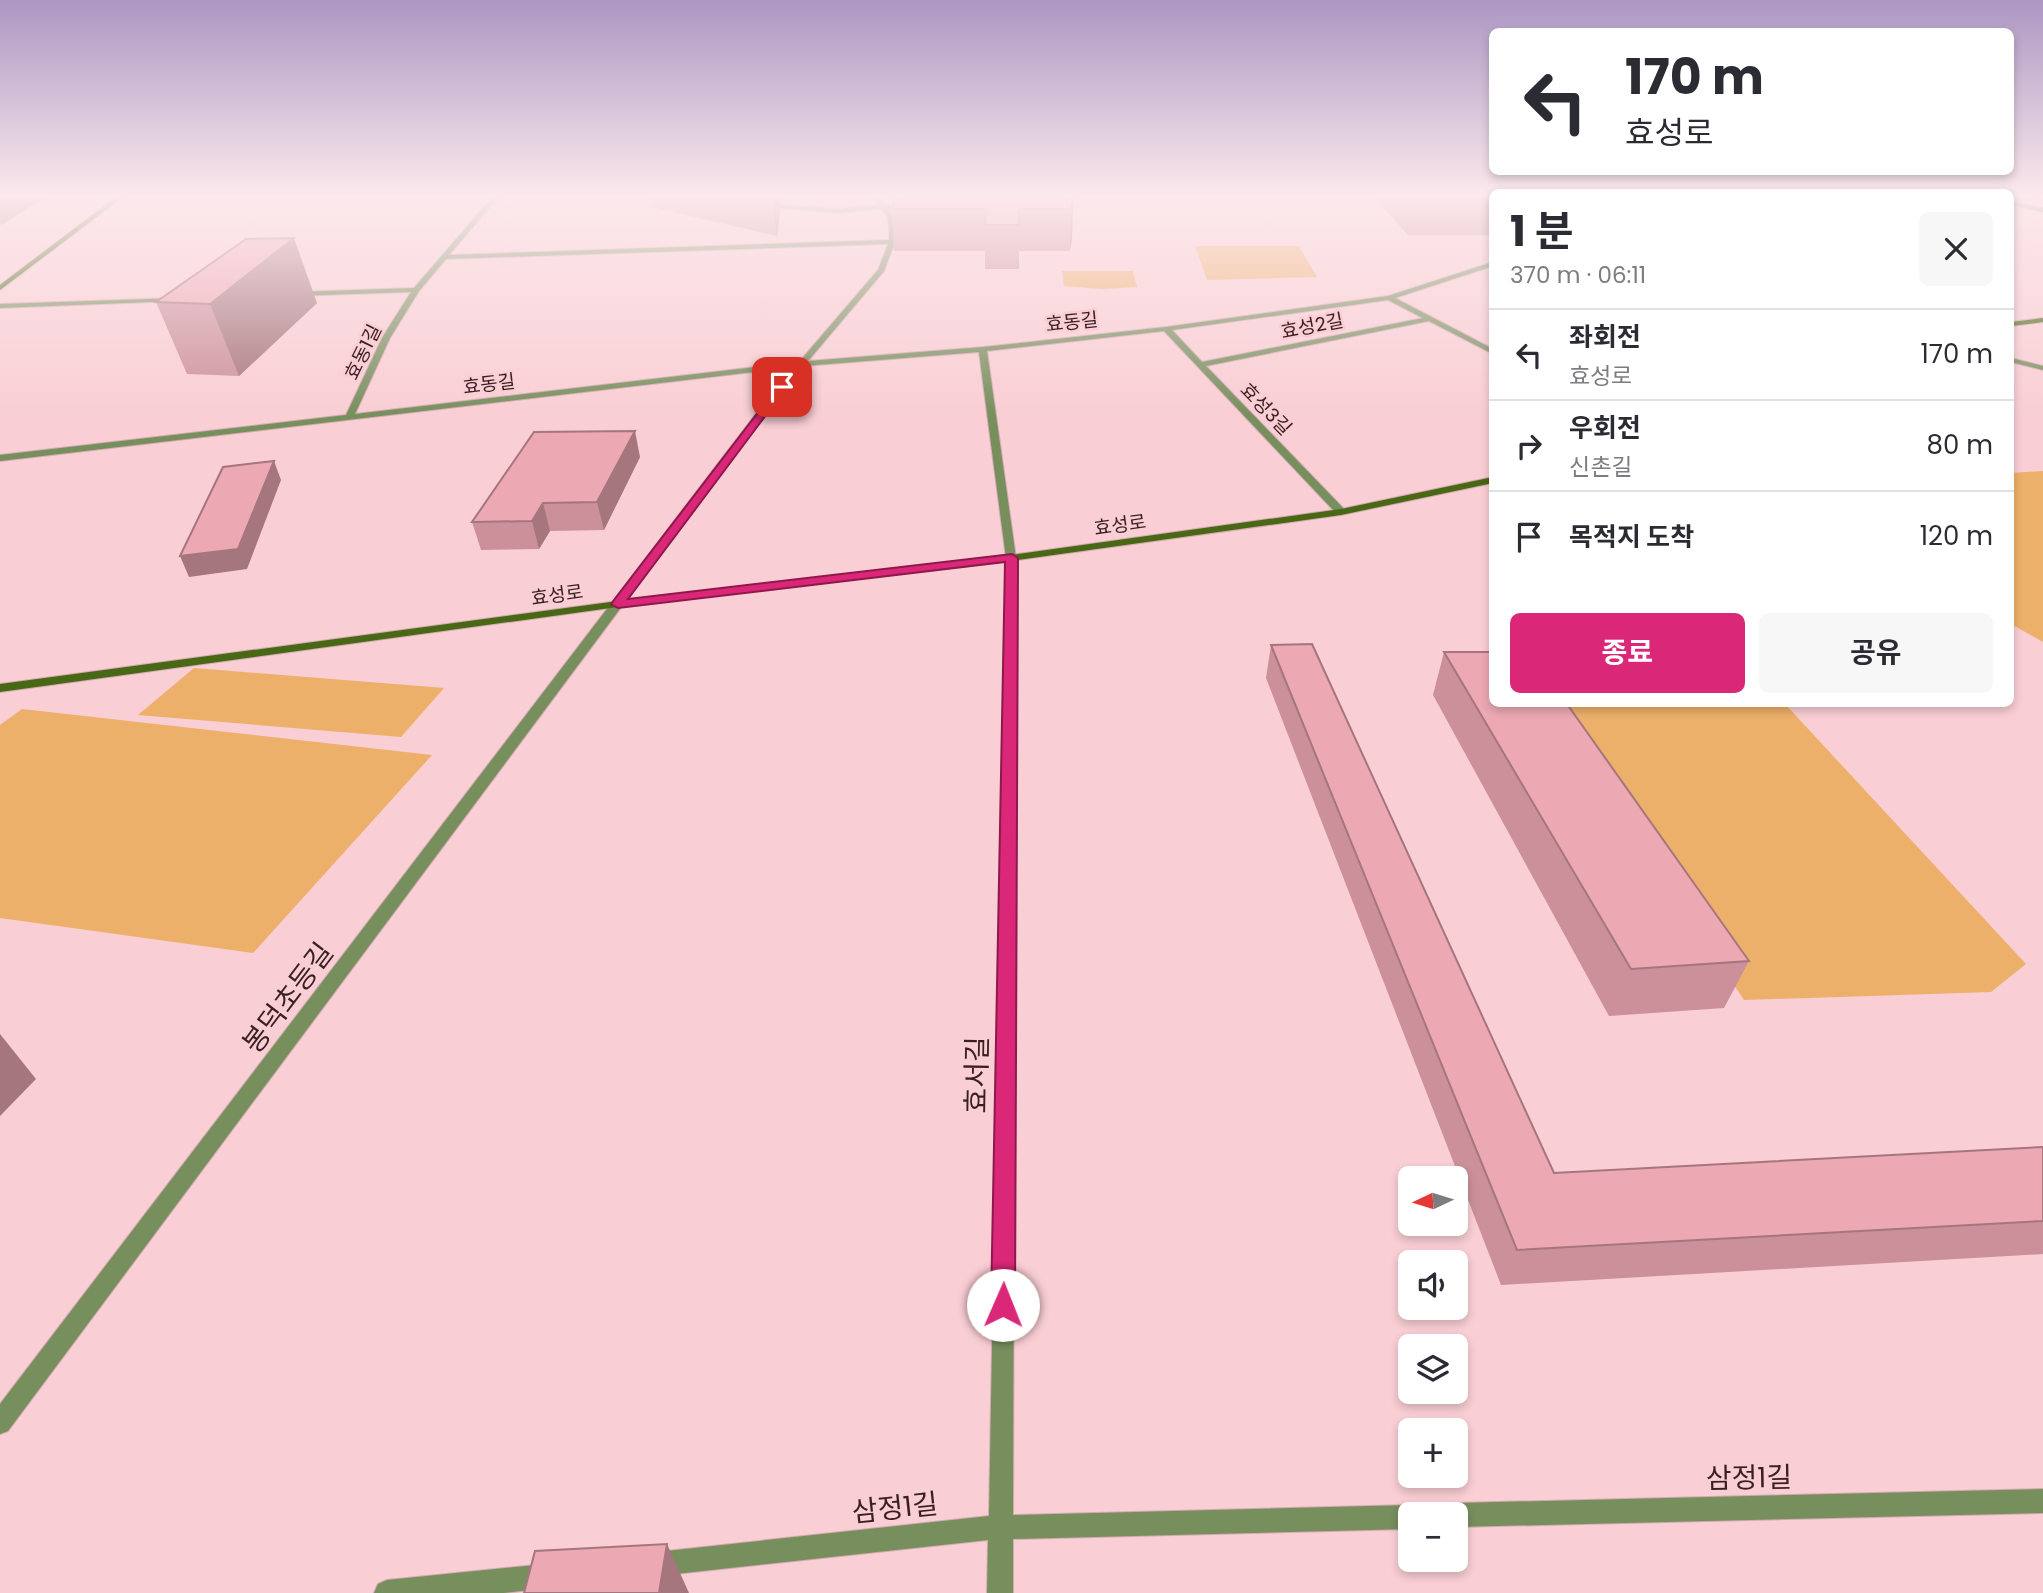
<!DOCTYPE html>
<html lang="ko">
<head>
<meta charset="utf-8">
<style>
	body { margin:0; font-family:Poppins,"Noto Sans KR",sans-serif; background:#f7f7f7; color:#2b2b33; height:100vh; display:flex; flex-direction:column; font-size:26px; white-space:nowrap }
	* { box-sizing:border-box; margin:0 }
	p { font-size:23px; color:#7c7c81 }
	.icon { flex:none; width:38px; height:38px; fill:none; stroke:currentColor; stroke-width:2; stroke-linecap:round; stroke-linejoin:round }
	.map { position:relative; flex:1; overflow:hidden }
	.side { position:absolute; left:1489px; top:189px; width:525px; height:518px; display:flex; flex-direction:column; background:#fff; border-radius:10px; box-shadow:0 4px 10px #0003 }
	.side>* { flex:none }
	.banner { position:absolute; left:1489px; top:28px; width:525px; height:147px; border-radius:10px; box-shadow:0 4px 10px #0003; background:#fff; color:#2b2b33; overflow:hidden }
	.needle { width:46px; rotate:266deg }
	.tools { position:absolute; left:1398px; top:1166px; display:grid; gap:14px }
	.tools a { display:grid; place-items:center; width:70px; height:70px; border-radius:10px; background:#fff; box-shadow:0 4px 10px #0003; font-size:35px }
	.pin { position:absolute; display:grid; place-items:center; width:60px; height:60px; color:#fff; margin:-30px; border-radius:14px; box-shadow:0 4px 10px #0006 }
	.me { position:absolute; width:77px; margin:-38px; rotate:1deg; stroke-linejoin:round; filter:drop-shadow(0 0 5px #0008) }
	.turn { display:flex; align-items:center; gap:24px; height:147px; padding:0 21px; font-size:32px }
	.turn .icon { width:91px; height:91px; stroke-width:2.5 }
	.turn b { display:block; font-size:49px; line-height:60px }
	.round { display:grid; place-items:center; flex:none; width:74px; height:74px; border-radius:10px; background:#f7f7f7 }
	.summary { display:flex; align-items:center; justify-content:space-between; height:119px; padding:0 21px }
	h1 { font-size:42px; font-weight:700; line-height:52px }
	.cta { display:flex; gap:14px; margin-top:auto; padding:14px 21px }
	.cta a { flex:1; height:80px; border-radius:10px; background:#db2777; color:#fff; font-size:28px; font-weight:700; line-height:80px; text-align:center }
	.cta a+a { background:#f7f7f7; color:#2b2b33 }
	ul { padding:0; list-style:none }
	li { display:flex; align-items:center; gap:21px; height:91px; padding:0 21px; border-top:2px solid #e1e1e2 }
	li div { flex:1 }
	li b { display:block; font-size:26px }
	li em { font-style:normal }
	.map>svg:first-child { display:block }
	.green { fill:#edb06a }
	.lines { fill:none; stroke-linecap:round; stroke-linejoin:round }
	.service-casing { stroke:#d3abb1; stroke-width:2 }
	.minor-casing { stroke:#d3abb1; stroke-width:2 }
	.tertiary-casing { stroke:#d3abb1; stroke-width:2 }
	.secondary-casing { stroke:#d3abb1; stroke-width:2 }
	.service { fill:#778e5d; fill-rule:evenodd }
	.minor { fill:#778e5d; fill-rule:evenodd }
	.tertiary { fill:#778e5d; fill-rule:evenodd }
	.secondary { fill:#496815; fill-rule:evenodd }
	.wall { fill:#cb909a }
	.shaded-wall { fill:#a5767d }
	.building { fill:#eca8b3; stroke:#a5767d; stroke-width:2 }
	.route { fill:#db2777; stroke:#8e194d; stroke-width:2 }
	.labels { text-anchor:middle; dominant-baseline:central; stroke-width:5; stroke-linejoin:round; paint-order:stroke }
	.far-street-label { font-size:19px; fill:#391f24; stroke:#f9ced4 }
	.near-street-label { font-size:28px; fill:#391f24; stroke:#f9ced4 }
</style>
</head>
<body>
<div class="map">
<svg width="2043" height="1593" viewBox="0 0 2043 1593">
	<rect width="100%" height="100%" fill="#f9ced4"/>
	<g class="green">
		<path d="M1195 246H1299L1317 277 1207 280Z"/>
		<path d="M1062 271H1133L1137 287 1102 289 1064 286Z"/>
		<path d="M2043 471V642L2011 624V473Z"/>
		<path d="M194 668 444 688 401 737 138 715Z"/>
		<path d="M1548 704H1785L2026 964 1991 992 1744 1000Z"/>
		<path d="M22 709 432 755 253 953 0 918V725Z"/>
	</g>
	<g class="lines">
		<defs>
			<g id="service">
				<path d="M878 194H899L920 198 917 200Z"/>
				<path d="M1075 194H1117L1056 199 1053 197Z"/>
				<path d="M1351 194H1394L1395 195 1392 197Z"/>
				<path d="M762 203 840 209 885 204 912 210 909 212 885 208 840 213 760 206Z"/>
			</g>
			<g id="minor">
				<path d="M495 194H501L449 255 889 240C890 215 886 211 868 194H875L887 205 896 221 895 242 884 271 808 361 983 347 1166 327 1388 296 1493 262V266L1395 298 1493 349V354L1429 321 1206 366 1345 510 1346 512 1341 515 1337 514 1164 331 987 351 1016 558 1013 1515 1410 1505 1419 1508 1421 1514H1410V1529L1013 1539V1593H987L988 1540 657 1576 648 1573 645 1564 648 1555 657 1552 989 1516 1006 558 979 352 804 366 774 402 8 1431 0 1434V1404L768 398 795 367 0 461V455L346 415 382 338 411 292 295 296 292 294 295 292 414 288ZM888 244 878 270 799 362 355 414 390 338 419 291 446 259ZM1388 300 1423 318 1202 362 1172 330Z"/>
				<path d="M2043 194V197L2019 201 2016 199Z"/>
				<path d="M179 298 177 301 0 308V304Z"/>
				<path d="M2043 1489V1513L1456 1527V1514H1444L1447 1506 1456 1503Z"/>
				<path d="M546 1564 555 1567 558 1576 555 1585 546 1588 504 1593H374L378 1584 387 1580Z"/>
			</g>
			<path id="tertiary" d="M2011 358 2043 366V370L2011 362Z"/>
			<g id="secondary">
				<path d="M120 194H127L0 290V285Z"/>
				<path d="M2011 201 2043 208V212L2011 205Z"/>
				<path d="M2043 318V322L2011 326V322Z"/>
				<path d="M1493 477V483L1341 515 1011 561 618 607 0 692V684L618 601 1011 555 1341 509Z"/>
			</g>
		</defs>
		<use href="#service" class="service-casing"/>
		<use href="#minor" class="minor-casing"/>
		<use href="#tertiary" class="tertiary-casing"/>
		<use href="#secondary" class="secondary-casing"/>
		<use href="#service" class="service"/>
		<use href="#minor" class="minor"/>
		<use href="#tertiary" class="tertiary"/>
		<use href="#secondary" class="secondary"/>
	</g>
	<g class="wall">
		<path d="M649 194H781L780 201H779L780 209 777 236 651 207Z"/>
		<path d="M1375 194H1493V235H1408L1374 197Z"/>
		<path d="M1073 196 1072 238 1070 251H1019V269H985V251H894L892 209Z"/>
		<path d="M156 302 317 303 239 376 187 374Z"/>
		<path d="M640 457 604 530 550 531 539 549 481 550 472 522Z"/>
		<path d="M1271 645 1554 1173 2043 1147V1254L1501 1285 1266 678Z"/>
		<path d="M1444 652 1749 961 1724 1008 1609 1016 1433 695Z"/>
	</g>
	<g class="shaded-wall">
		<path d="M0 194H52L1 225 0 222Z"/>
		<path d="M772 194H778L780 209 777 236Z"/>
		<path d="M1073 196 1072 238 1070 251 1071 209Z"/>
		<path d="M294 238 317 303 239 376 210 304Z"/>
		<path d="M635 431 640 457 604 530 597 502Z"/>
		<path d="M274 461 281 480 247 569 189 577 180 556Z"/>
		<path d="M543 503 550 531 539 549 532 521Z"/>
		<path d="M0 1034 36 1079 0 1116Z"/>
		<path d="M667 1544 689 1593H659Z"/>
	</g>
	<g class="building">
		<path d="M903 194H1063L1073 196 1071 209H1019V225H985L986 209H892L895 198Z"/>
		<path d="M294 238 210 304 156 302 246 239Z"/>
		<path d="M635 431 597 502 543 503 532 521 472 522 534 432Z"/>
		<path d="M274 461 238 549 180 556 223 467Z"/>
		<path d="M1312 644 1554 1173 2043 1147V1221L1517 1250 1271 645Z"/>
		<path d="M1444 652H1493V704H1567L1749 961 1631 969Z"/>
		<path d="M667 1544 659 1593H524L535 1551Z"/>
	</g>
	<linearGradient id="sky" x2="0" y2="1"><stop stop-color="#ab97c2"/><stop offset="0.47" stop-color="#fce9ec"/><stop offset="1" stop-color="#fce9ec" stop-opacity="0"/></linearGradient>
	<rect width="2043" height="417" fill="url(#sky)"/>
	<path class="route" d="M779 385 787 387 628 599 1012 554 1018 558 1015 1305 1011 1313 1003 1317 994 1313 991 1305 1005 562 618 608 611 604Z"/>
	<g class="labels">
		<g class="far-street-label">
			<text transform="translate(1072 322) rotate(-6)">효동길</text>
			<text transform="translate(1312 326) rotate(-11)">효성2길</text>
			<text transform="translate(363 352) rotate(-64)">효동1길</text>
			<text transform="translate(489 384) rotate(-7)">효동길</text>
			<text transform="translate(1266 409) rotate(46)">효성3길</text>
			<text transform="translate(1120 525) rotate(-8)">효성로</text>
			<text transform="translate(557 595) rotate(-8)">효성로</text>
		</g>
		<g class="near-street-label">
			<text transform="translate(288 998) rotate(-53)">봉덕초등길</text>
			<text transform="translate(977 1075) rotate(-89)">효서길</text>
			<text transform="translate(1749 1478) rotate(-1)">삼정1길</text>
			<text transform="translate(895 1508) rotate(-6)">삼정1길</text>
		</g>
	</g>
</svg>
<div class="tools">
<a><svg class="needle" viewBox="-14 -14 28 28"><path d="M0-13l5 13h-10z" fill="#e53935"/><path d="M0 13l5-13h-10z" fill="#7c7c81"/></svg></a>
<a><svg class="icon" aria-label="sound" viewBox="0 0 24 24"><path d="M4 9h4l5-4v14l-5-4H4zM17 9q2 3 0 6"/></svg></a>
<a><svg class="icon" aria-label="layers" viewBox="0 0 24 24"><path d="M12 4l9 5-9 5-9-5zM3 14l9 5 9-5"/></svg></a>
<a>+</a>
<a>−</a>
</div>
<div class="pin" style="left:782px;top:387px;background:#d93025"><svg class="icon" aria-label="arrive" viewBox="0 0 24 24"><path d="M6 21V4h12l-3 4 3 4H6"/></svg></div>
<svg class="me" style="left:1003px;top:1305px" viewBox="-20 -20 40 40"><circle r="19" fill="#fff"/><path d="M0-13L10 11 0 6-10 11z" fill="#db2777"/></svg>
<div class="banner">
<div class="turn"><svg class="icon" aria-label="left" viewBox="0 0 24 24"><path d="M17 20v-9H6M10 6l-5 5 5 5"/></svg><div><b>170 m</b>효성로</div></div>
</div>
<section class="side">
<div class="summary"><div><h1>1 분</h1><p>370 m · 06:11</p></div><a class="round"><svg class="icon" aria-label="close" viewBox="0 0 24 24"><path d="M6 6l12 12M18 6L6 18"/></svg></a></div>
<ul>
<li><svg class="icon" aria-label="left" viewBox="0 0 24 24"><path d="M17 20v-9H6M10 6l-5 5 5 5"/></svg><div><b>좌회전</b><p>효성로</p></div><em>170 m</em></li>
<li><svg class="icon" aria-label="right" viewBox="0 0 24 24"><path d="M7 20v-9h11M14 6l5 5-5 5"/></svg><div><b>우회전</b><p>신촌길</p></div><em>80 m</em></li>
<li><svg class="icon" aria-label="arrive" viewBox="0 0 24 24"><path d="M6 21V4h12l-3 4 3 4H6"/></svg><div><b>목적지 도착</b></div><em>120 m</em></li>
</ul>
<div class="cta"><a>종료</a><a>공유</a></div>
</section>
</div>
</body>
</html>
